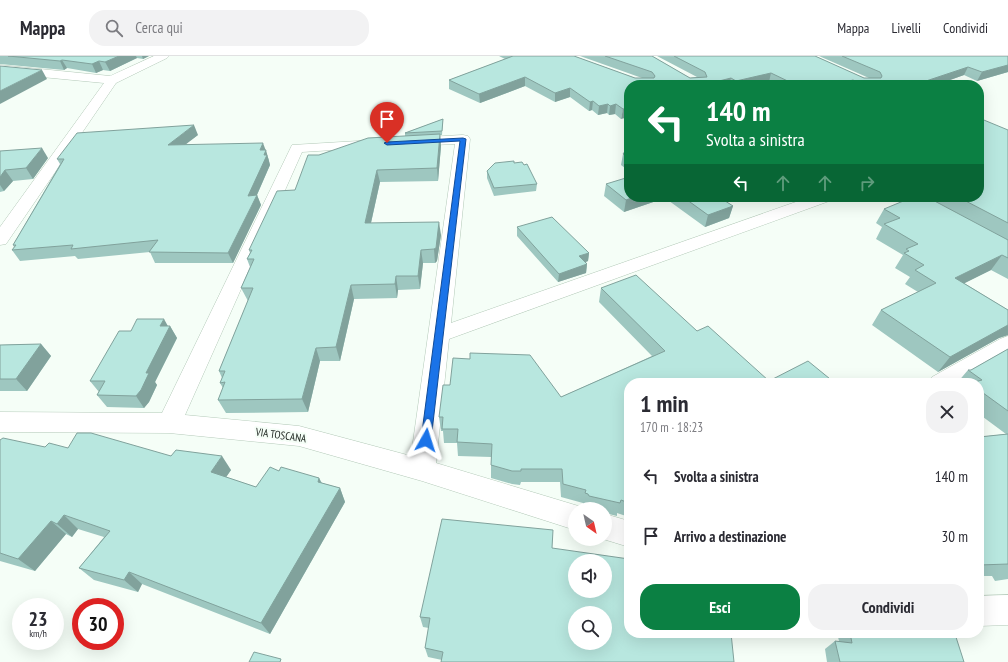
<!DOCTYPE html>
<html lang="it">
<head>
<meta charset="utf-8">
<style>
	body { margin:0; font-family:"PT Sans Narrow",sans-serif; background:#f2f2f3; color:#2b2b33; height:100vh; display:flex; flex-direction:column; font-size:15px; white-space:nowrap }
	* { box-sizing:border-box; margin:0 }
	p { font-size:13px; color:#7c7c81 }
	.icon { flex:none; width:22px; height:22px; fill:none; stroke:currentColor; stroke-width:2; stroke-linecap:round; stroke-linejoin:round }
	.map { position:relative; flex:1; overflow:hidden }
	.panel { position:absolute; left:624px; top:322px; width:360px; height:260px; display:flex; flex-direction:column; background:#fff; border-radius:16px; box-shadow:0 4px 16px #0002 }
	.panel>* { flex:none }
	.guide { position:absolute; left:624px; top:24px; width:360px; height:122px; border-radius:16px; box-shadow:0 4px 16px #0002; background:#0b8043; color:#fff; overflow:hidden }
	.needle { width:26px; rotate:146deg }
	.controls { position:absolute; left:568px; top:446px; display:grid; gap:8px }
	.controls a { display:grid; place-items:center; width:44px; height:44px; border-radius:50%; background:#fff; box-shadow:0 4px 16px #0002; font-size:20px }
	.speed { position:absolute; left:12px; top:542px; display:flex; gap:8px; font-size:20px; font-weight:700; text-align:center }
	.speed>* { display:grid; place-content:center; width:52px; height:52px; border-radius:50%; background:#fff; box-shadow:0 4px 16px #0002; line-height:1 }
	.speed small { font-size:10px; font-weight:400 }
	.speed .limit { border:6px solid #d22; background:#fff; color:#111 }
	.pin { position:absolute; display:grid; place-items:center; width:34px; height:34px; color:#fff; margin:-41px -17px; border-radius:50% 50% 50% 0; rotate:-45deg; box-shadow:0 0 4px #0007 }
	.pin .icon { rotate:45deg }
	.me { position:absolute; width:44px; margin:-22px; rotate:6deg; stroke-linejoin:round; filter:drop-shadow(0 0 3px #0008) }
	.turn { display:flex; align-items:center; gap:14px; height:84px; padding:0 16px; font-size:18px }
	.turn .icon { width:52px; height:52px; stroke-width:2.5 }
	.turn b { display:block; font-size:28px; line-height:34px }
	.lanes { display:flex; align-items:center; height:38px; padding:0 16px; background:#0003; justify-content:center; gap:20px; direction:ltr }
	.lanes .off { opacity:.35 }
	.round { display:grid; place-items:center; flex:none; width:42px; height:42px; border-radius:16px; background:#f2f2f3 }
	.head { display:flex; align-items:center; justify-content:space-between; height:68px; padding:0 16px }
	h1 { font-size:24px; font-weight:600; line-height:30px }
	.cta { display:flex; gap:8px; margin-top:auto; padding:8px 16px }
	.cta a { flex:1; height:46px; border-radius:16px; background:#0b8043; color:#fff; font-size:16px; font-weight:600; line-height:46px; text-align:center }
	.cta a+a { background:#f2f2f3; color:#2b2b33 }
	ul { padding:0; list-style:none }
	li { display:flex; align-items:center; gap:12px; height:60px; padding:0 16px }
	li div { flex:1 }
	li b { display:block; font-size:15px }
	li em { font-style:normal }
	header { display:flex; align-items:center; gap:24px; box-sizing:border-box; height:56px; padding:0 20px; background:#fff; border-bottom:1px solid #e1e1e2 }
	header strong { font-size:19px }
	nav { display:flex; gap:22px; margin-inline-start:auto; font-size:14px }
	.search { width:280px; height:36px; background:#f2f2f3; display:flex; align-items:center; gap:10px; box-sizing:border-box; padding:0 14px; border-radius:16px; color:#7c7c81; font-size:15px }
	.map>svg:first-child { display:block }
	.lines { fill:none; stroke-linecap:round; stroke-linejoin:round }
	.minor-casing { stroke:#b3c9b8; stroke-width:1 }
	.minor { fill:#fff; fill-rule:evenodd }
	.wall { fill:#9ec7c0 }
	.shaded-wall { fill:#81a29c }
	.building { fill:#b8e7df; stroke:#81a29c; fill-rule:evenodd }
	.route { fill:#1a73e8; stroke:#114b97 }
	.labels { text-anchor:middle; dominant-baseline:central; stroke-width:4; stroke-linejoin:round; paint-order:stroke }
	.street-label { font-size:11px; fill:#212923; stroke:#f5fef7 }
</style>
</head>
<body>
<header>
<strong>Mappa</strong>
<div class="search"><svg class="icon" aria-label="search" viewBox="0 0 24 24"><circle cx="10" cy="10" r="6"/><path d="M15 15l6 6"/></svg>Cerca qui</div>
<nav><a>Mappa</a><a>Livelli</a><a>Condividi</a></nav>
</header>
<div class="map">
<svg width="1008" height="606" viewBox="0 0 1008 606">
	<rect width="100%" height="100%" fill="#f5fef7"/>
	<g class="lines">
		<defs>
			<g id="minor">
				<path d="M154 0H169L167 2 116 27 6 188 0 189V171L104 27 0 17V9L110 20Z"/>
				<path d="M463 79 468 80 470 83 451 267 810 141H834L832 144 449 283 436 407 585 452 575 453V474L422 425 299 390 169 377 0 376V356L162 357 292 89 375 84 380 85 382 88 380 91 302 96 185 359 299 370 411 400 455 88 411 90 406 89 404 86 406 83 411 82Z"/>
				<path d="M900 141H920L943 153 945 157 943 161C929 164 914 151 902 144Z"/>
				<path d="M1008 280V298L958 327H929L932 321 1000 283Z"/>
				<path d="M605 458 629 465V491L603 483H605Z"/>
				<path d="M1008 539V569L979 570V540Z"/>
			</g>
		</defs>
		<use href="#minor" class="minor-casing"/>
		<use href="#minor" class="minor"/>
	</g>
	<g class="wall">
		<path d="M0 0H149L143 3 137 2 110 15 103 14 96 17 67 12 64 14 0 8Z"/>
		<path d="M499 0H574L635 22H642L580 0H652L690 22 697 21 657 0H815L864 22H869L819 0H1008V16L977 25 964 19 936 29H775L769 26 755 29H629L621 63 615 58 609 59 607 57 598 59 592 54 589 55 570 41 555 46 525 30 480 47 449 33V24L505 3Z"/>
		<path d="M443 63 442 79H440L441 90 438 125 380 126 371 167 441 179 437 205 435 207H423L420 233 398 234 397 242 354 243 340 305H320L308 356 226 357 218 344 223 332 220 327 222 322 219 315 248 245 241 232 250 211 247 203 250 197 249 194 295 134 319 99 405 80V77Z"/>
		<path d="M1008 74V223L991 214 964 227 1008 254V279L999 282 938 316 872 269 881 254 918 236 905 228 910 221 895 212 903 199 876 183 882 171 876 167 884 153 931 143H932L929 141H979Z"/>
		<path d="M198 79 185 88 265 94 269 104V105L270 109 257 139 261 149 233 207H155L150 196 78 203 75 200 20 205 12 194 14 191 13 189 60 108 57 103Z"/>
		<path d="M629 90V115L621 109 623 98Z"/>
		<path d="M0 95 48 102 33 123 13 125 4 135 0 136Z"/>
		<path d="M514 107 524 109 537 128 536 135 494 140 487 122V115Z"/>
		<path d="M606 128 629 141H719L733 150 729 162 705 171 665 142 624 156 604 140Z"/>
		<path d="M517 171 589 197 588 205 586 206 587 208 586 217 558 226 517 180Z"/>
		<path d="M601 232 697 275 769 325 835 327H629V461L617 457V460L605 457V453H586L585 451 583 450V447L561 441 560 426H521L520 429 512 428 491 422V401L458 400 457 387H444L443 375H441L439 361 561 341 652 300 599 246Z"/>
		<path d="M170 270 177 282 155 326 157 329 149 346 144 352 107 351 97 339 99 336 90 325 131 275Z"/>
		<path d="M41 288 51 300 27 335H0V289Z"/>
		<path d="M1008 293V523L995 525 992 520H979V381L1006 378 979 358V327H957L968 314H971Z"/>
		<path d="M0 384 45 391 68 392 171 400 231 414 226 421 256 431 279 415 319 422 322 427 340 432 345 446 270 578 142 528 138 536 94 524 79 512 104 481 78 473 72 481 66 478 35 515 0 505Z"/>
		<path d="M552 492 442 604 428 601 425 592 429 572 423 571 420 561Z"/>
		<path d="M837 577H950L964 606H827L825 593 835 585H839Z"/>
	</g>
	<g class="shaded-wall">
		<path d="M119 0H136L137 2 110 15 105 6Z"/>
		<path d="M142 0H149L143 3Z"/>
		<path d="M62 4 67 12 64 14 60 5Z"/>
		<path d="M99 5 103 14 96 17 92 8Z"/>
		<path d="M1008 9V16L977 25 982 16Z"/>
		<path d="M968 11 964 19 936 29H914Z"/>
		<path d="M42 14 47 23 0 48V35Z"/>
		<path d="M771 17 769 26 755 29H735L736 25Z"/>
		<path d="M525 21V30L480 47 479 38Z"/>
		<path d="M731 22 729 29H703Z"/>
		<path d="M853 24 851 29H834Z"/>
		<path d="M570 32V41L555 46V37Z"/>
		<path d="M593 45 592 54 589 55 590 46Z"/>
		<path d="M608 48 607 57 598 59 599 50Z"/>
		<path d="M616 48 615 58 609 59 610 50Z"/>
		<path d="M629 52V61L621 63 623 53Z"/>
		<path d="M194 69 198 79 172 99 168 89Z"/>
		<path d="M440 78 441 90 438 125 437 112Z"/>
		<path d="M263 87 266 95V94L270 109 252 150 248 140 260 94Z"/>
		<path d="M42 92 48 102 33 123 26 112Z"/>
		<path d="M5 114 13 125 4 135 0 129V121Z"/>
		<path d="M377 114 380 126 368 180 365 167Z"/>
		<path d="M257 139 261 149 233 207 228 197Z"/>
		<path d="M634 141H665V142L624 156 626 144Z"/>
		<path d="M733 150 729 162 705 171 708 159Z"/>
		<path d="M439 166 441 179 437 205 435 207 434 193Z"/>
		<path d="M421 194 423 207 420 233 418 220Z"/>
		<path d="M589 197 588 205 578 209 579 200Z"/>
		<path d="M1002 199 991 214 945 237 955 222Z"/>
		<path d="M587 208 586 217 558 226 559 218Z"/>
		<path d="M396 220 398 234 397 242 395 228Z"/>
		<path d="M351 229 354 243 340 305 336 291Z"/>
		<path d="M164 263 169 272 170 270 177 282 155 326 157 329 149 346 144 352 136 340 146 317 160 270Z"/>
		<path d="M1008 269V279L999 282 938 316 950 301Z"/>
		<path d="M41 288 51 300 27 335 16 323Z"/>
		<path d="M316 292 320 305 308 356 302 343Z"/>
		<path d="M222 400 231 414 220 430 211 416Z"/>
		<path d="M319 422 325 435 318 426Z"/>
		<path d="M340 432 345 446 270 578 261 567Z"/>
		<path d="M64 459 78 473 72 481 57 468Z"/>
		<path d="M51 465 66 478 35 515 18 503Z"/>
		<path d="M129 516 142 528 138 536 124 524Z"/>
	</g>
	<g class="building">
		<path d="M8 0H119L105 6 99 5 92 8 62 4 60 5Z"/>
		<path d="M513 0H574L635 22H654L655 20 652 16 605 0H652L690 22 707 21 705 16 674 0H815L864 22H881L882 20 880 16 842 0H1008V9L982 16 968 11 914 29H864L853 24 834 29H796L771 17 736 25 731 22 703 29H629V52L623 53 616 48 610 50 608 48 599 50 593 45 590 46 570 32 555 37 525 21 479 38 449 24Z"/>
		<path d="M0 10 42 14 0 35Z"/>
		<path d="M979 62 1008 74V167L958 141H979Z"/>
		<path d="M443 63 442 75 405 77Z"/>
		<path d="M194 69 168 89 263 87 260 94H266L264 99H267L248 140 257 139 228 197 149 196 158 184 71 193 73 189 12 194 16 189H13L64 103H57L77 77Z"/>
		<path d="M440 78 437 112 377 114 365 167 439 166 436 192 434 193 421 194 418 220H396L395 228 351 229 336 291 316 292 302 343 218 344 225 326 220 327 225 315H219L253 232H241L254 203H247L252 194H249L277 135 295 134 308 99H319L368 82Z"/>
		<path d="M629 90V102L623 98Z"/>
		<path d="M42 92 26 112 5 114 0 121V95Z"/>
		<path d="M514 105V107L522 106 524 109 527 108 537 128 494 132 487 115 495 107Z"/>
		<path d="M629 121V141H634L626 144 606 128Z"/>
		<path d="M683 141H719L733 150 708 159Z"/>
		<path d="M913 141H927L1008 184V202L1002 199 955 222 1008 254V269L950 301 881 254 936 227 915 214 924 209 904 197 909 195 906 193 918 188 884 168 900 162 884 153Z"/>
		<path d="M552 161 589 197 579 200 587 208 559 218 517 171Z"/>
		<path d="M636 219 697 275 708 270 769 325 808 305 835 327H629V447L621 444 620 447 589 440 588 438 585 437 586 434 563 428 562 413H521V415H512L491 409 492 388 457 386 458 373H442L443 361H439L443 329H450L453 302 470 303V297L530 299 561 341 665 295 601 232Z"/>
		<path d="M137 263H164L160 270H170L146 317H149L141 334 136 340 97 339 105 325H90L119 275H131Z"/>
		<path d="M41 288 16 323H0V289Z"/>
		<path d="M1008 293V355L979 334V327H971L982 324 968 314H971Z"/>
		<path d="M77 377H91L171 400 176 394 222 400 211 416 256 431 270 411 279 415 281 411 319 422 318 426 340 432 261 567 129 516 124 524 79 512 110 475 64 459 57 468 51 465 18 503 0 497V384L3 382 45 391 49 387 68 392Z"/>
		<path d="M1008 378V508L979 509V381Z"/>
		<path d="M442 463 553 474 552 492 629 503V577H731L734 606H441L443 596 425 592 430 562 420 561ZM575 505H605V535H575ZM575 557H605V587H575Z"/>
		<path d="M850 577H950L955 578 964 606H840L835 585 852 587Z"/>
		<path d="M254 596 281 603 280 606H249Z"/>
	</g>
	<path class="route" d="M463 82 466 83 431 384 430 387 426 388 422 387 421 384 460 85 387 89 384 87 387 86Z"/>
	<g class="labels">
		<g class="street-label">
			<text transform="translate(281 379) rotate(8)">VIA TOSCANA</text>
		</g>
	</g>
</svg>
<div class="controls">
<a><svg class="needle" viewBox="-14 -14 28 28"><path d="M0-13l5 13h-10z" fill="#e53935"/><path d="M0 13l5-13h-10z" fill="#7c7c81"/></svg></a>
<a><svg class="icon" aria-label="sound" viewBox="0 0 24 24"><path d="M4 9h4l5-4v14l-5-4H4zM17 9q2 3 0 6"/></svg></a>
<a><svg class="icon" aria-label="search" viewBox="0 0 24 24"><circle cx="10" cy="10" r="6"/><path d="M15 15l6 6"/></svg></a>
</div>
<div class="speed"><div>23<small>km/h</small></div><div class="limit">30</div></div>
<div class="pin" style="left:387px;top:87px;background:#d93025"><svg class="icon" aria-label="arrive" viewBox="0 0 24 24"><path d="M6 21V4h12l-3 4 3 4H6"/></svg></div>
<svg class="me" style="left:426px;top:384px" viewBox="-20 -20 40 40"><path d="M0-17L14 15 0 8-14 15z" fill="#1a73e8" stroke="#fff" stroke-width="4"/></svg>
<div class="guide">
<div class="turn"><svg class="icon" aria-label="left" viewBox="0 0 24 24"><path d="M17 20v-9H6M10 6l-5 5 5 5"/></svg><div><b>140 m</b>Svolta a sinistra</div></div>
<div class="lanes"><svg class="icon" aria-label="left" viewBox="0 0 24 24"><path d="M17 20v-9H6M10 6l-5 5 5 5"/></svg><svg class="icon off" aria-label="ahead" viewBox="0 0 24 24"><path d="M12 20V5M6 11l6-6 6 6"/></svg><svg class="icon off" aria-label="ahead" viewBox="0 0 24 24"><path d="M12 20V5M6 11l6-6 6 6"/></svg><svg class="icon off" aria-label="right" viewBox="0 0 24 24"><path d="M7 20v-9h11M14 6l5 5-5 5"/></svg></div>
</div>
<section class="panel">
<div class="head"><div><h1>1 min</h1><p>170 m · 18:23</p></div><a class="round"><svg class="icon" aria-label="close" viewBox="0 0 24 24"><path d="M6 6l12 12M18 6L6 18"/></svg></a></div>
<ul>
<li><svg class="icon" aria-label="left" viewBox="0 0 24 24"><path d="M17 20v-9H6M10 6l-5 5 5 5"/></svg><div><b>Svolta a sinistra</b></div><em>140 m</em></li>
<li><svg class="icon" aria-label="arrive" viewBox="0 0 24 24"><path d="M6 21V4h12l-3 4 3 4H6"/></svg><div><b>Arrivo a destinazione</b></div><em>30 m</em></li>
</ul>
<div class="cta"><a>Esci</a><a>Condividi</a></div>
</section>
</div>
</body>
</html>
